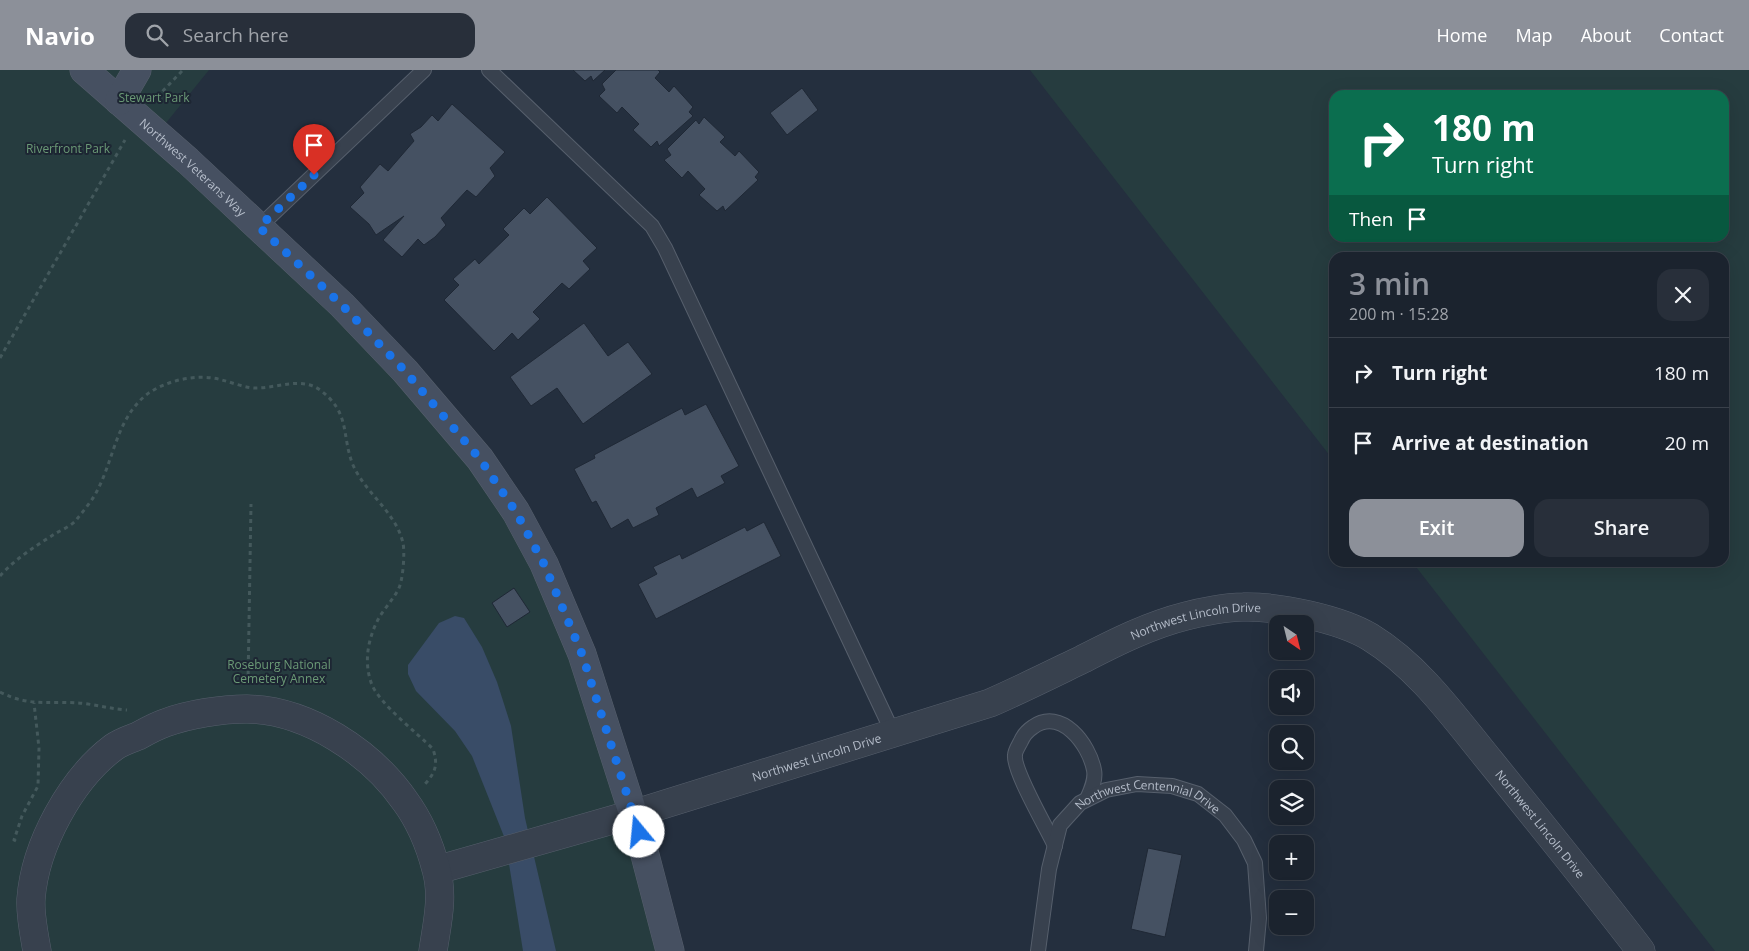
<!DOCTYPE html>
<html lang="en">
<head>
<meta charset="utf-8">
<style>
	body { margin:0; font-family:"Open Sans",sans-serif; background:#282f3a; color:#f1f3f6; height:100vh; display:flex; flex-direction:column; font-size:19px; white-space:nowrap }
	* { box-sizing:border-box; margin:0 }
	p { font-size:16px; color:#a0a4aa }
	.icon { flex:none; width:28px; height:28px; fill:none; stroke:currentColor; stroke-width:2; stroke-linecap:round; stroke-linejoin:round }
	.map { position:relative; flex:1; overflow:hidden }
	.details { position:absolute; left:1329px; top:182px; width:400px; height:315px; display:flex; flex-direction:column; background:#1b232e; border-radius:15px; box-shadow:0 5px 20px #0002,0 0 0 1px #39404a }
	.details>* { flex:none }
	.banner { position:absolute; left:1329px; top:20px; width:400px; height:152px; border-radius:15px; box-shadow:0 5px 20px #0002,0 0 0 1px #39404a; background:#0b6e4f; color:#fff; overflow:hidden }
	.needle { width:32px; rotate:145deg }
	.fabs { position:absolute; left:1269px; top:545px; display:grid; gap:10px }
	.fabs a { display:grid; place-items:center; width:45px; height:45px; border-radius:10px; background:#1b232e; box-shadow:0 5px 20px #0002,0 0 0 1px #39404a; font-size:25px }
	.pin { position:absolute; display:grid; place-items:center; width:42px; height:42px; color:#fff; margin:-51px -21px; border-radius:50% 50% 50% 0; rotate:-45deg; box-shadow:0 0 5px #0007 }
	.pin .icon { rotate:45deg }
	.me { position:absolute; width:55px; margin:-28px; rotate:343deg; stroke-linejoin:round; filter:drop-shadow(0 0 4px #0008) }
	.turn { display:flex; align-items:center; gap:18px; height:105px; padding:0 20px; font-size:22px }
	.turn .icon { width:65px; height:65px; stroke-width:2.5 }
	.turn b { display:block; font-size:35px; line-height:42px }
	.then { display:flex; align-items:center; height:48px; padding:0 20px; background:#0003; gap:10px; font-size:19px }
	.round { display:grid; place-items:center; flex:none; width:52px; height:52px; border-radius:15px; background:#282f3a }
	.head { display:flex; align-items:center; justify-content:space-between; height:85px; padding:0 20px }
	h1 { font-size:30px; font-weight:600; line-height:38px; color:#8c9099 }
	.action { display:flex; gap:10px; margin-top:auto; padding:10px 20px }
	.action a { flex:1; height:58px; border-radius:15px; background:#8c9099; color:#fff; font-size:20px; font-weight:600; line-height:58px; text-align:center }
	.action a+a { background:#282f3a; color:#f1f3f6 }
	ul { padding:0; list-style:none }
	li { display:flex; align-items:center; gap:15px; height:70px; padding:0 20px; border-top:1px solid #39404a }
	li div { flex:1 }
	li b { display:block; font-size:19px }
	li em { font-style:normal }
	header { display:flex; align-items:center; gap:30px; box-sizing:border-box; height:70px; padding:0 25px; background:#8c9099; color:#fff }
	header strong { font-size:24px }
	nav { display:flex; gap:28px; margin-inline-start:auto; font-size:18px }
	.search { width:350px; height:45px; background:#282f3a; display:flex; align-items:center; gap:12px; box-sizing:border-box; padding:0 18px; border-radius:15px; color:#a0a4aa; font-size:19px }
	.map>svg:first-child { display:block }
	.green { fill:#263c3f; fill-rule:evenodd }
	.water { fill:#394c67 }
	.building { fill:#455162; stroke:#1f2835 }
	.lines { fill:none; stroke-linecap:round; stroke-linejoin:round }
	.lane-casing { stroke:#565f6c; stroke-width:16 }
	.street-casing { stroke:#565f6c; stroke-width:29 }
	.secondary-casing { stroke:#565f6c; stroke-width:29 }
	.path { stroke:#44595c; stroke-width:3; stroke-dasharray:4 4; stroke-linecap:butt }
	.lane { stroke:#38414e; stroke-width:14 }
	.street { stroke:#38414e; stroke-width:28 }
	.secondary { stroke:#465061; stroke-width:28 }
	.route { stroke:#1a73e8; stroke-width:9; stroke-dasharray:0 16.2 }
	.labels { text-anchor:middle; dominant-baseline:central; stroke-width:4; stroke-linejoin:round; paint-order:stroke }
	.park-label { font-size:12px; fill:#6b9a76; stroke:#1d2633 }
	.street-label { font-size:12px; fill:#b4bcc9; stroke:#1d2633 }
</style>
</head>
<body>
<header>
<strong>Navio</strong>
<div class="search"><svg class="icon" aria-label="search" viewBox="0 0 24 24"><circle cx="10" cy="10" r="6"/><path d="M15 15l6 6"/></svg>Search here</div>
<nav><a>Home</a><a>Map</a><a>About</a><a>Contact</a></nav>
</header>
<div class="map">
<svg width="1749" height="881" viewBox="0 0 1749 881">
	<rect width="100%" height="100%" fill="#242f3e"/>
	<g class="green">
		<path d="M0 0H209L157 64 443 345 544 494 666 881H0Z"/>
		<path d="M1030 0H1749V881H1715L1413 493 1724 492V188H1334V391ZM1334 25H1724V168H1334Z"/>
	</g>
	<path class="water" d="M455 546 464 548 482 577 497 612 511 656 525 748 556 881H523L505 769 472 686 455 661 416 621 408 604V595L439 553Z"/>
	<g class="building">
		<path d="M573 0H605L593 11 591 6 585 11Z"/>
		<path d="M616 0H658L660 2 655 8 669 22 674 16 693 37 689 42 693 46 659 76 657 71 651 77 633 60 639 54 622 37 617 43 599 26 605 20 602 14Z"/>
		<path d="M802 18 818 40 787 65 770 43Z"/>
		<path d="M452 34 505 82 490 98 495 106 476 127 467 120 441 148 446 155 435 167 424 175 418 169 402 187 383 170 404 146 376 165 369 154 350 137 364 123 360 117 380 94 388 101 414 71 410 64 421 57 432 45 438 51Z"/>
		<path d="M704 47 725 67 720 72 735 86 739 81 759 102 755 107 758 110 725 141 723 136 717 141 699 125 705 119 688 101 682 108 664 90 671 85 667 79 696 50 699 54Z"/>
		<path d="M547 127 597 178 583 191 590 199 569 219 562 213 533 242 540 249 518 270 512 263 494 281 444 230 459 215 453 209 475 189 479 194 509 165 503 159 524 138 530 144Z"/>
		<path d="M584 253 608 286 628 272 652 304 583 354 557 318 531 336 510 307Z"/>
		<path d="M706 334 739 396 721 406 725 413 697 428 692 418 656 438 659 445 633 458 628 449 611 459 596 431 592 433 574 399 595 388 594 385 682 338 685 345Z"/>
		<path d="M764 452 781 486 656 549 638 514 657 504 653 497 680 484 682 489 745 457 747 461Z"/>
		<path d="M514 518 530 542 507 557 492 533Z"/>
		<path d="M1148 778 1182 785 1165 867 1131 859Z"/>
	</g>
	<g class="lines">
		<defs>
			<g id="lane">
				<path d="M489 0 652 156 665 178 893 663"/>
				<path d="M259 157 424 0"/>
				<path d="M1055 776C1047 758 1013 701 1015 685 1015 681 1019 675 1021 671 1024 664 1027 661 1033 657 1061 637 1089 674 1094 700 1096 710 1091 720 1087 729"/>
				<path id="s1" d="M1038 881 1049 799 1060 755 1080 733 1106 720 1137 714 1172 716 1198 724 1225 745 1244 770 1255 793 1259 848 1256 881"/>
			</g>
			<g id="street">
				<path id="s2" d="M437 800 633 744 990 633C1022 619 1052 604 1083 589 1116 572 1150 555 1186 546 1201 542 1227 537 1243 537 1278 536 1340 549 1370 567 1419 597 1454 647 1490 691 1541 754 1592 817 1641 881"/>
				<path d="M37 881C34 864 30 845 31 829 35 775 71 709 114 677 121 672 130 669 138 666 147 661 156 656 165 653 189 644 222 639 247 639 307 640 371 682 405 731 419 750 430 776 436 799 444 826 437 854 433 881"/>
			</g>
			<g id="secondary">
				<path id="s3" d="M84 0 188 91 342 235 405 301 480 389 516 442 544 494 582 584 639 762 670 881"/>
				<path d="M119 31 137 0"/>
			</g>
		</defs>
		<use href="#lane" class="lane-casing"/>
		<use href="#street" class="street-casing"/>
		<use href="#secondary" class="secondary-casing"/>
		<g class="path">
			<path d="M157 27 183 0"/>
			<path d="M0 288 125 70"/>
			<path d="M0 506C15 489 34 477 53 465 61 460 72 456 77 449 84 440 92 431 97 421 114 389 116 350 146 325 166 310 198 303 222 310 234 313 247 319 259 318 280 317 302 307 320 320 351 343 341 365 353 395 365 423 396 442 403 473 405 483 403 509 399 518 394 528 386 537 380 546 368 567 363 592 372 615 381 635 416 662 433 679 438 694 436 702 425 714"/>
			<path d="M248 613 251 434"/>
			<path d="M0 622C33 639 54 629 88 634 101 636 113 639 127 640"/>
			<path d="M16 771 14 770 22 746 38 716 39 678 34 633"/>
		</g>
		<use href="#lane" class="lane"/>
		<use href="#street" class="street"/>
		<use href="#secondary" class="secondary"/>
	</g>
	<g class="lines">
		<path class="route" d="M314 105 259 157 342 235 405 301 480 389 516 442 544 494 582 584 639 762"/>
	</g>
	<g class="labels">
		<g class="park-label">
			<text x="154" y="27">Stewart Park</text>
			<text x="68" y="78">Riverfront Park</text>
			<text x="279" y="594">Roseburg National<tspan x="279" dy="14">Cemetery Annex</tspan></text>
		</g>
		<g class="street-label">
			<text stroke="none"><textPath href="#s3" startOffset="146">Northwest Veterans Way</textPath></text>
			<text stroke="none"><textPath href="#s2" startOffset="801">Northwest Lincoln Drive</textPath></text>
			<text stroke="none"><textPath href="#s2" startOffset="396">Northwest Lincoln Drive</textPath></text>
			<text stroke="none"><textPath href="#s1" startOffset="230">Northwest Centennial Drive</textPath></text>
			<text stroke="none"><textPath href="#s2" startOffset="1236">Northwest Lincoln Drive</textPath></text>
		</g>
	</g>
</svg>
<div class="fabs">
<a><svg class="needle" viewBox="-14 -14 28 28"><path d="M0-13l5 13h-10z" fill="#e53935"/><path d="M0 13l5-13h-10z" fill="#a0a4aa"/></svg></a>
<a><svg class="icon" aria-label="sound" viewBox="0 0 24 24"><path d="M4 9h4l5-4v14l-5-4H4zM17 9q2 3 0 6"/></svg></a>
<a><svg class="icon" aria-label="search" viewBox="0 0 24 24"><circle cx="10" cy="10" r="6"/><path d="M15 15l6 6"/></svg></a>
<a><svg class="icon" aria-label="layers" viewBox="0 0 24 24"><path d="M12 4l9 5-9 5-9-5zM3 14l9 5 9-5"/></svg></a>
<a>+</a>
<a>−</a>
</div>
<div class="pin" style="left:314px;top:105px;background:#d93025"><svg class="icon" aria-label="arrive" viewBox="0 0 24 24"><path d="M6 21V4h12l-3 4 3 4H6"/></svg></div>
<svg class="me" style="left:639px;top:762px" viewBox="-20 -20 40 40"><circle r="19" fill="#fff"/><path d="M0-13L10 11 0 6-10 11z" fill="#1a73e8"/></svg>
<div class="banner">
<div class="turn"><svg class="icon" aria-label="right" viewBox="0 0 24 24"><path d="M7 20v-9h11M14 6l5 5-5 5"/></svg><div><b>180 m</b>Turn right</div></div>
<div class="then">Then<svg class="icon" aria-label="arrive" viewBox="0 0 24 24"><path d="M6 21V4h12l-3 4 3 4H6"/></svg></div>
</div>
<section class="details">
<div class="head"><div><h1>3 min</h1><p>200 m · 15:28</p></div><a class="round"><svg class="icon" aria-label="close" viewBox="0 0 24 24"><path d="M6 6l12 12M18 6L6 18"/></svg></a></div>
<ul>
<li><svg class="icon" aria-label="right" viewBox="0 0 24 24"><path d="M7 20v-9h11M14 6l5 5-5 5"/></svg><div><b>Turn right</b></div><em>180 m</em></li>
<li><svg class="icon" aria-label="arrive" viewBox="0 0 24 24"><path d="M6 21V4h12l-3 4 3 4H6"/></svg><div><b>Arrive at destination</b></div><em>20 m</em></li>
</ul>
<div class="action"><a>Exit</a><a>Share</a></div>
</section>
</div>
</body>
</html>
